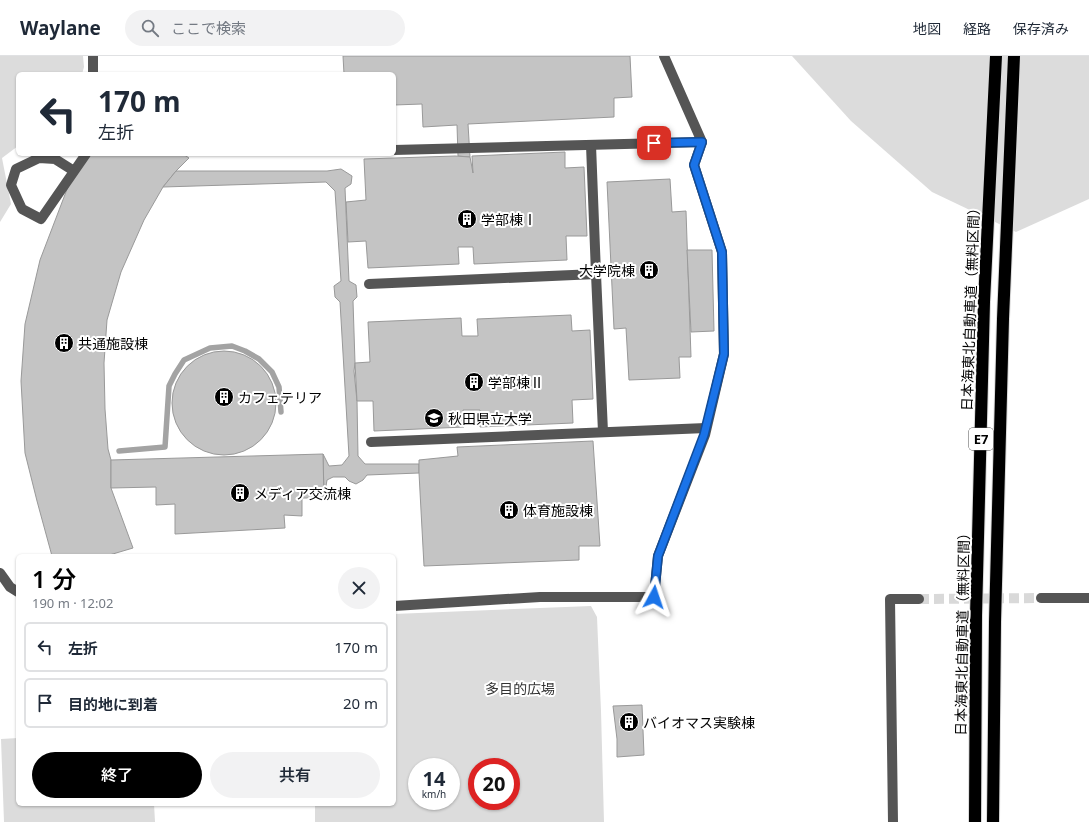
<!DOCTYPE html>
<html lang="ja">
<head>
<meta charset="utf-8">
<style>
	body { margin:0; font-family:"Noto Sans","Noto Sans JP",sans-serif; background:#f2f2f3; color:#1f2937; height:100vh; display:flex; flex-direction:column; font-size:15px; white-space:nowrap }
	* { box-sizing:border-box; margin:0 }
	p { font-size:13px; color:#747a83 }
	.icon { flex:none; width:22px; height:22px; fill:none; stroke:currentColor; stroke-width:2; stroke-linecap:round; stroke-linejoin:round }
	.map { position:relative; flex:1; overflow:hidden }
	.details { position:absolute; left:16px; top:498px; width:380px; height:252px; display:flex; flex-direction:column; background:#fff; border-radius:6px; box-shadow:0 1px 3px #0004 }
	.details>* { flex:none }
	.hud { position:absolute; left:16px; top:16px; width:380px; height:84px; border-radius:6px; box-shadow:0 1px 3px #0004; background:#fff; color:#1f2937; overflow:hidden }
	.speed { position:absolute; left:408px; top:702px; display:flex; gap:8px; font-size:20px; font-weight:700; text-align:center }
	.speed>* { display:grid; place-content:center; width:52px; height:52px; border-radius:50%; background:#fff; box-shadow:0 1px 3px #0004; line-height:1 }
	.speed small { font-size:10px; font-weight:400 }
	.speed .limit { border:6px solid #d22; background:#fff; color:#111 }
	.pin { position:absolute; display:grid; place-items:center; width:34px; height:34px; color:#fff; margin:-17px; border-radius:8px; box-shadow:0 2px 6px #0006 }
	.me { position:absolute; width:44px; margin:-22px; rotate:5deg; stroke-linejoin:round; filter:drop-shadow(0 0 3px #0008) }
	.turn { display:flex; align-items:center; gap:14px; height:84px; padding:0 16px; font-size:18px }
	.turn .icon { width:52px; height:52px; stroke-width:2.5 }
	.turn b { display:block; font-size:28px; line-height:34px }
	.round { display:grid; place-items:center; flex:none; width:42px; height:42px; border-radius:21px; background:#f2f2f3 }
	.summary { display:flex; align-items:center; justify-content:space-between; height:68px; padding:0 16px }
	h1 { font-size:24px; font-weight:600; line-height:30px; color:#000 }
	.cta { display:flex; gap:8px; margin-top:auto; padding:8px 16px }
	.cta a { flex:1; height:46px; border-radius:24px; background:#000; color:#fff; font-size:16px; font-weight:600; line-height:46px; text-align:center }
	.cta a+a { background:#f2f2f3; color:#1f2937 }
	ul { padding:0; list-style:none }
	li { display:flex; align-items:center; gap:12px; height:50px; margin:0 8px 6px; padding:0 8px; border:2px solid #e0e1e3; border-radius:6px }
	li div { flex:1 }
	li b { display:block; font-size:15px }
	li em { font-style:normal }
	header { display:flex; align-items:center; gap:24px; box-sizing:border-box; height:56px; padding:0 20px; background:#fff; border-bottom:1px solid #e0e1e3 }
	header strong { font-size:19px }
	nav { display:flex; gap:22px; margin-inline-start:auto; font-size:14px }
	.search { width:280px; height:36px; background:#f2f2f3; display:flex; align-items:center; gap:10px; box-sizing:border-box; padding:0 14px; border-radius:22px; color:#747a83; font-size:15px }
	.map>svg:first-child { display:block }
	.green { fill:#dcdcdc; fill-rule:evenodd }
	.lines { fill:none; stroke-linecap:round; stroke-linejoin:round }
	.stream { stroke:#a3a3a3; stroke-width:5.5 }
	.building { fill:#c4c4c4; stroke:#999 }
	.minor-tunnel { stroke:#d9d9d9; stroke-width:10; stroke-dasharray:10 5; stroke-linecap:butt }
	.highway-casing { stroke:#dbdbdb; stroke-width:14 }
	.minor { stroke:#555; stroke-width:10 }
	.highway { stroke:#000; stroke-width:12 }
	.route-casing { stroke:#114b97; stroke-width:10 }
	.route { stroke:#1a73e8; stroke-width:7 }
	.labels { text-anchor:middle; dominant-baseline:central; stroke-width:4; stroke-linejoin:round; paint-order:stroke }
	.shield { fill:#fff; stroke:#4c4c4c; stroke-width:1 }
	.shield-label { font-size:13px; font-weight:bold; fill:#000 }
	.poi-label { font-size:14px; fill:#000; stroke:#fff; text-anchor:start }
	.street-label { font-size:14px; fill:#000; stroke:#fff }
	.park-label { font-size:14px; fill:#333; stroke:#fff }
</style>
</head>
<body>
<header>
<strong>Waylane</strong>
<div class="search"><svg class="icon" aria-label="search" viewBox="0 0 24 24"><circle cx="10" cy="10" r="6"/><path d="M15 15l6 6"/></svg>ここで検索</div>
<nav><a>地図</a><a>経路</a><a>保存済み</a></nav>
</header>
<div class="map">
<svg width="1089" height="766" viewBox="0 0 1089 766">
	<rect width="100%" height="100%" fill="#fff"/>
	<g class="green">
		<path d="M0 0H83L84 11 82 18H18V90L2 102 11 148 0 166Z"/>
		<path d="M792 0H1089V143L1016 176 932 136 851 65Z"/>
		<path d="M591 550 597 561 601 655 604 766H315V748H394V558ZM417 711H451V745H417ZM477 711H511V745H477Z"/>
		<path d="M18 682V748H154L155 766H4L1 683Z"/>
	</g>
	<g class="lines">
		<path class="stream" d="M119 395 165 391 169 330 175 318 184 304 210 292 232 290 245 295 259 303 272 316 279 331 281 356"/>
	</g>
	<g class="building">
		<path d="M343 0H630L632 41 614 42V61L468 68 470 101 458 100 457 69 423 71 422 48 394 49V18H344Z"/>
		<path d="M565 96V112L584 111 587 180H566L567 204 474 208 473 191H458L459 208 368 212 366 185 348 186 346 146 366 144 364 103 455 100 470 101 473 117 472 100Z"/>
		<path d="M90 98H183L189 102 176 115 163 131 144 164 121 216 107 264 104 307 105 353 108 393 111 404V432L133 492 106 500H52L37 445 25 397 21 325 25 268 40 204 69 128Z"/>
		<path d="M341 113 352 120 351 128 345 132 349 225 356 229 357 241 353 245 355 307 354 315 357 345 358 400 365 408H419V417L367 419 363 424 356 428 349 425 345 421H333L327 424 324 442 323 398 329 410 342 409 349 400 340 246 335 241 334 230 341 225 335 135 326 126 163 131 176 115H327Z"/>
		<path d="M670 123 672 156 686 155 691 301H679L680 322 629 324 626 272 614 273 607 126Z"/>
		<path d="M687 194H712L714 275 691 276Z"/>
		<path d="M571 259 572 275 590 274 593 343 572 344 573 367 480 371V354H463L464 371 374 375 373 345H357L355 307 370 306 368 266 461 262 462 280H478L477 263Z"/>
		<circle cx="224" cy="347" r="52"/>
		<path d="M593 385 600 490H579V504L424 510 419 417V404L458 400 457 391Z"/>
		<path d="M323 398 324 442H302V460L284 459 285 472 175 478V448L156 449V431L111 432V404Z"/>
		<path d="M642 649 644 699 617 701V683L613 650Z"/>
	</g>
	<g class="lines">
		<path class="minor-tunnel" d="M919 543 1041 542"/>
		<defs>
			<g id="highway">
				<path d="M975 766 976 560 984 246 996 0"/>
				<path d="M993 766 995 566 1003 263 1014 0"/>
			</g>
		</defs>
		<use href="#highway" class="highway-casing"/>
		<g class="minor">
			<path d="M93 0V18"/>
			<path d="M591 89 596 218"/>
			<path d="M394 94 702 86"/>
			<path d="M74 115 55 103 39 102 16 113 11 129 22 153 41 163 86 98"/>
			<path d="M369 228 596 218 603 376"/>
			<path d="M371 386 706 372"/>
			<path d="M0 517 10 531 18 536"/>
			<path d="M1041 542H1089"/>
			<path d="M394 550 540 541H654L658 500 705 379 724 298 722 196 694 109 702 86 664 0"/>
			<path d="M893 766 890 543H919"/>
		</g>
		<use href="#highway" class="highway"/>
	</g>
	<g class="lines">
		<defs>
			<path id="route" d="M654 87 702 86 694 109 722 196 724 298 704 379 658 500 654 541"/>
		</defs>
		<use href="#route" class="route-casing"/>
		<use href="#route" class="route"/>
	</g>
	<defs>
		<symbol id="building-disc" viewBox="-11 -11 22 22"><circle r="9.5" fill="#000" stroke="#fff"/><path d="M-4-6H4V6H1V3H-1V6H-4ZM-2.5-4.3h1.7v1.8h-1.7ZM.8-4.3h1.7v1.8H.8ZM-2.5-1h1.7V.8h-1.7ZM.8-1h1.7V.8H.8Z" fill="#fff"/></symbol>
		<symbol id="university-disc" viewBox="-11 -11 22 22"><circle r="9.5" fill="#000" stroke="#fff"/><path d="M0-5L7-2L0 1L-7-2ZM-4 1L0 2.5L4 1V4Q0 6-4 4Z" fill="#fff"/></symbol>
	</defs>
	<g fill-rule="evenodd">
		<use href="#building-disc" x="456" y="152" width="22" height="22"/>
		<use href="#building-disc" x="638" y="203" width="22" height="22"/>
		<use href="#building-disc" x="53" y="276" width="22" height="22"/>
		<use href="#building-disc" x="463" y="315" width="22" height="22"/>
		<use href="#building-disc" x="213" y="330" width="22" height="22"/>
		<use href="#university-disc" x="423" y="351" width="22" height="22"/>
		<use href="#building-disc" x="229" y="426" width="22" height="22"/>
		<use href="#building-disc" x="498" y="443" width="22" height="22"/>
		<use href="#building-disc" x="618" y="655" width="22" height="22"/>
	</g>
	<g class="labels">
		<rect class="shield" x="969" y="372" width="24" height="22" rx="3"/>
		<g class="shield-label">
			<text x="981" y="383">E7</text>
		</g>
		<g class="poi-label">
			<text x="481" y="163">学部棟Ⅰ</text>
			<text x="635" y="214" text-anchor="end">大学院棟</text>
			<text x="78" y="287">共通施設棟</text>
			<text x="488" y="326">学部棟Ⅱ</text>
			<text x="238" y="341">カフェテリア</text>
			<text x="448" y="362">秋田県立大学</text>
			<text x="254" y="437">メディア交流棟</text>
			<text x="523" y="454">体育施設棟</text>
			<text x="643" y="666">バイオマス実験棟</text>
		</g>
		<g class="street-label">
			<text transform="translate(970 250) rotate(-88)">日本海東北自動車道（無料区間）</text>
			<text transform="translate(962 575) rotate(-89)">日本海東北自動車道（無料区間）</text>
		</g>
		<g class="park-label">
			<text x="520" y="632">多目的広場</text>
		</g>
	</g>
</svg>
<div class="speed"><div>14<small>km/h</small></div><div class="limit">20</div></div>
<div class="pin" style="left:654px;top:87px;background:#d93025"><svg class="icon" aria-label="arrive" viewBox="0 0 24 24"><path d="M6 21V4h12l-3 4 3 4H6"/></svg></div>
<svg class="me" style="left:654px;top:541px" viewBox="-20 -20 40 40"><path d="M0-17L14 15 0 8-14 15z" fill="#1a73e8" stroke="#fff" stroke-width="4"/></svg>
<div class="hud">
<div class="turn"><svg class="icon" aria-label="left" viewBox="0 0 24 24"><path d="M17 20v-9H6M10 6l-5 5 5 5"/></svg><div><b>170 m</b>左折</div></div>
</div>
<section class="details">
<div class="summary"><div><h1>1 分</h1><p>190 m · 12:02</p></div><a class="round"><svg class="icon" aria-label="close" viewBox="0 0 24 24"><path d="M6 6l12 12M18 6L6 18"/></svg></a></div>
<ul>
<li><svg class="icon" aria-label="left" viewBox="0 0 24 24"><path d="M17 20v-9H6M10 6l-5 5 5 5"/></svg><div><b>左折</b></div><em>170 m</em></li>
<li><svg class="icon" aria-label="arrive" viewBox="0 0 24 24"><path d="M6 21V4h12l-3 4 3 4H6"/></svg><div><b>目的地に到着</b></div><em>20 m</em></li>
</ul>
<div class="cta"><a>終了</a><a>共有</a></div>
</section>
</div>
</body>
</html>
